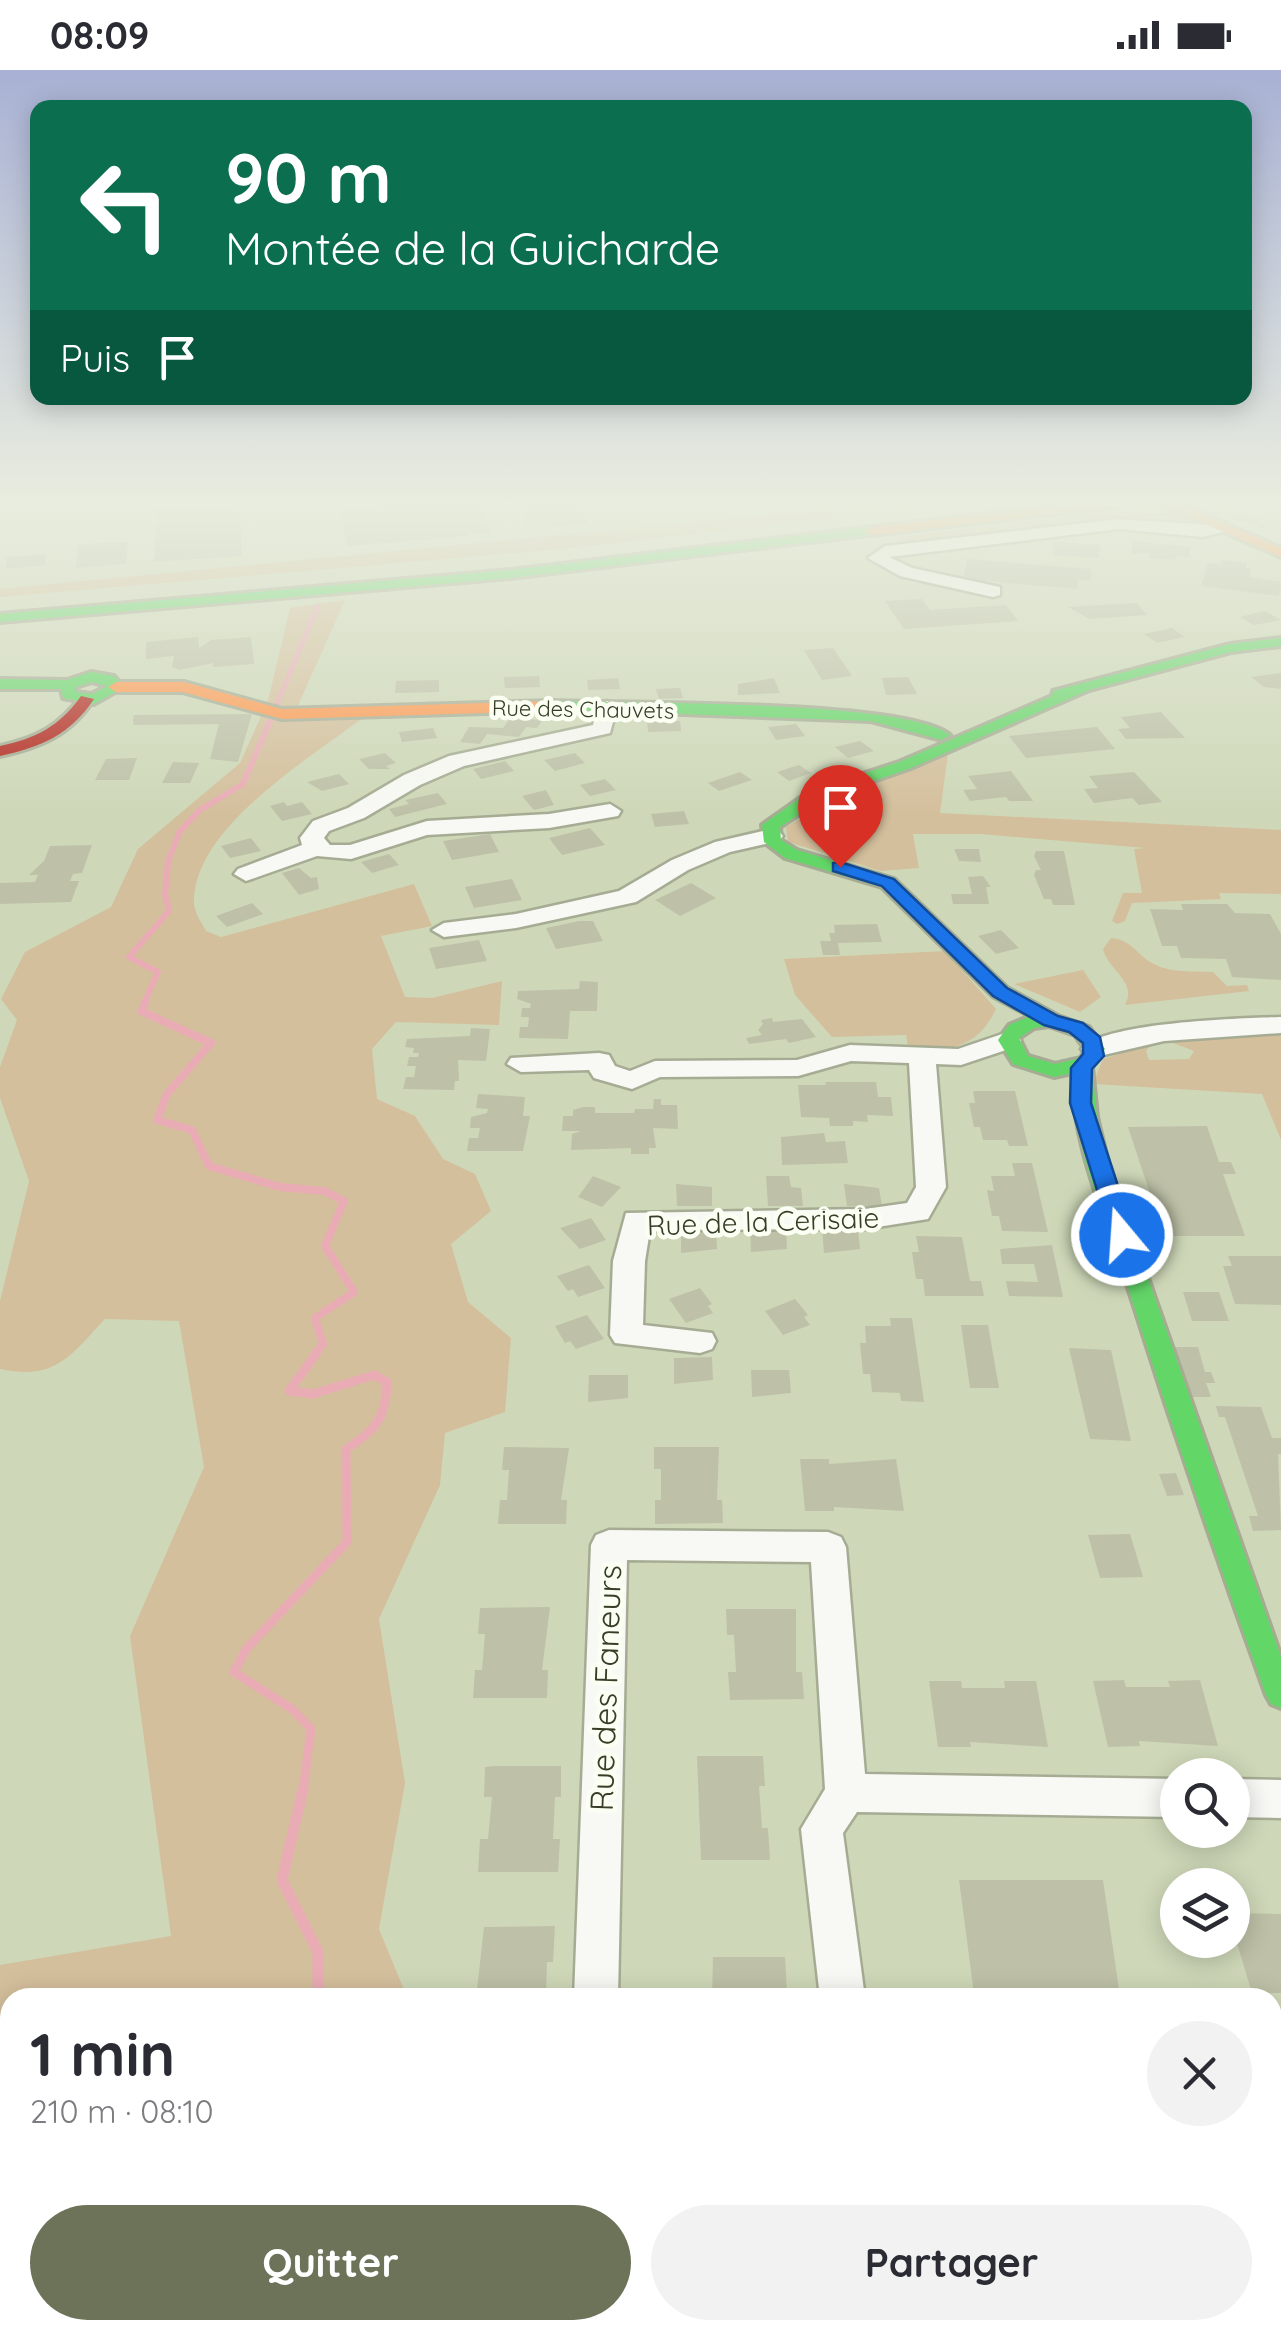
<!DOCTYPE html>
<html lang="fr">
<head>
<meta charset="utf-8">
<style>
	body { margin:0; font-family:Quicksand,sans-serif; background:#f2f2f3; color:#2b2b33; height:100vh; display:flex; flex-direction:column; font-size:38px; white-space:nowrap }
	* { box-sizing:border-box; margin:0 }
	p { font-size:32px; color:#7c7c81 }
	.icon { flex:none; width:55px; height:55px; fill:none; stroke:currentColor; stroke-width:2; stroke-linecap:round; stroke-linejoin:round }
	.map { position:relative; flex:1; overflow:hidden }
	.sheet { position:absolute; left:0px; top:1918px; width:1282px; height:352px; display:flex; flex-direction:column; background:#fff; border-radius:30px 30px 0 0; box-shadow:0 5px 25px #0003 }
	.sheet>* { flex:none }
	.banner { position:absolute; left:30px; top:30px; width:1222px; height:305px; border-radius:20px; box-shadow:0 5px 25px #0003; background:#0b6e4f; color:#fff; overflow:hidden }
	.buttons { position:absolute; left:1160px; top:1688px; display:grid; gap:20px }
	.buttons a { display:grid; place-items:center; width:90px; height:90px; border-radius:50%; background:#fff; box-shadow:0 5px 25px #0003; font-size:50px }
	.pin { position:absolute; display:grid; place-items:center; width:85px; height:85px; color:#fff; margin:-102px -42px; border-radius:50% 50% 50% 0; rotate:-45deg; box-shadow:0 0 10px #0007 }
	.pin .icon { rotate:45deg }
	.me { position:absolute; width:110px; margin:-55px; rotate:342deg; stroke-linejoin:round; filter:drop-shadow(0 0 8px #0008) }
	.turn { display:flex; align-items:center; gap:35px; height:210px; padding:0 30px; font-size:45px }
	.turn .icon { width:130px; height:130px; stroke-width:2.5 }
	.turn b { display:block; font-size:70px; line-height:85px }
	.then { display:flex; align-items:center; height:95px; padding:0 30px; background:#0003; gap:20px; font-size:38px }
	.round { display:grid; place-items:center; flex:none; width:105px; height:105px; border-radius:52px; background:#f2f2f3 }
	.overview { display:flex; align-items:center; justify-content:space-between; height:170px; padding:0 30px }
	h1 { font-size:60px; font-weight:700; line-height:75px }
	.button { display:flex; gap:20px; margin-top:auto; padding:20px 30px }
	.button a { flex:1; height:115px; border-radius:60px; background:#6c7359; color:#fff; font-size:40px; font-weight:700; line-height:115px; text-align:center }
	.button a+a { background:#f2f2f3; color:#2b2b33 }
	.status { display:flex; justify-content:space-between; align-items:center; height:70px; padding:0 50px; background:#fff; direction:ltr }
	.status svg { height:28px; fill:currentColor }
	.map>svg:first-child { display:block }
	.green { fill:#d4bf9c }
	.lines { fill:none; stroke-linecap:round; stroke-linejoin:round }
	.stream-far4 { stroke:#e9acb5; stroke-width:5 }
	.stream-far3 { stroke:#e9acb5; stroke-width:6 }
	.stream-far2 { stroke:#e9acb5; stroke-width:8 }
	.stream-far1 { stroke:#e9acb5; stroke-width:9 }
	.stream { stroke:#e9acb5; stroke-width:11 }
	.building { fill:#bec1a7 }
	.street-casing { stroke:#a5ac93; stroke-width:5 }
	.fast-casing { stroke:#a5ac93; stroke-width:6 }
	.slow-casing { stroke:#a5ac93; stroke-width:6 }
	.jam-casing { stroke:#a5ac93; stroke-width:6 }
	.street { fill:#f8f9f4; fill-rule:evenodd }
	.fast { fill:#63d668; fill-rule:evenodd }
	.slow { fill:#ff974d; fill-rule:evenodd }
	.jam { fill:#b3261e; fill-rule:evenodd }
	.route { fill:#1a73e8; stroke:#114b97; stroke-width:2.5 }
	.labels { text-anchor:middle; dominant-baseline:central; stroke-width:9; stroke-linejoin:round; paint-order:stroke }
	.far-street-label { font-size:22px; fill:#373d26; stroke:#fbfff3 }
	.street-label { font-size:28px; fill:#373d26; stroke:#fbfff3 }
	.near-street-label { font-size:32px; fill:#373d26; stroke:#fbfff3 }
</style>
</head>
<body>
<div class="status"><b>08:09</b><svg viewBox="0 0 49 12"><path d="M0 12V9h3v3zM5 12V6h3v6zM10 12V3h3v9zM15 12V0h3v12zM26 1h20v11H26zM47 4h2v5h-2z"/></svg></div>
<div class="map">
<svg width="1281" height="2268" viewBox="0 0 1281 2268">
	<rect width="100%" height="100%" fill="#ced8b8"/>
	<g class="green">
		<path d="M939 429H993L564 479 0 527V519Z"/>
		<path d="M1281 429V437L1211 445 1191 430Z"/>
		<path d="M1160 435 1184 444 1185 452 1161 446 907 474 899 467Z"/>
		<path d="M345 530 292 649 365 646C311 688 193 757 194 833 194 842 202 853 206 861L221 867 414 814 432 856 381 866 405 927 432 928 502 911 499 955 396 952 372 979 377 1029 415 1046 443 1089 475 1104 491 1141 451 1174 468 1232 511 1268 505 1342 445 1363 440 1415 379 1549 405 1713 379 1859 407 1927 10 1928V2142L0 2137V1895L171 1866 130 1566 204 1397 179 1251 105 1249C71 1285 56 1311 0 1299V1231L29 1111 0 1028V997L17 950 1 929 25 882 111 837 138 779 240 693 268 631 290 538Z"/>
		<path d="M948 683 940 743 1281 760V824L1219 823 1221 829 1132 833 1125 851 1117 854 1112 851 1123 823H1142L1134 779 1145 778 980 764H913L919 798 881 801 788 772 786 757 827 732Z"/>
		<path d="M1111 868C1133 870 1136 885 1154 894 1171 903 1194 901 1213 902L1227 916 1247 915 1249 921 1125 935C1138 912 1108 900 1103 879Z"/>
		<path d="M945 881 996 939C976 980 951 979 909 982L906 965 832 967 795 925 784 889Z"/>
		<path d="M1083 900 1101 927 1080 942 1014 914Z"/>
		<path d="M1281 962V1070L1262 1024 1093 1014 1103 989 1152 974 1146 981 1149 990 1189 989 1194 981 1168 971Z"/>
		<path d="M1273 2243 1281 2244V2268H31L32 2260H1272Z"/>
	</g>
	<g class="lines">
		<path class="stream-far4" d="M269 653 318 536"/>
		<path class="stream-far3" d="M144 933 158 902 129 887 169 841 165 825 168 791 180 761 200 740 243 714 270 651"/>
		<path class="stream-far2" d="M146 931 141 941 211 973 167 1024 157 1050 192 1060 209 1096 280 1117 324 1121 344 1131 325 1176 354 1222 315 1248 323 1274 316 1283"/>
		<path class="stream-far1" d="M303 1721 311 1659 292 1639 234 1602 247 1578 347 1472 346 1379C376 1361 386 1347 387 1312L374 1305 313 1324 289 1321 318 1281"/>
		<g class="stream">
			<path d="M303 1719 282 1810 318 1882V1928"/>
			<path d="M204 2268 206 2260"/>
		</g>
	</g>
	<g class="building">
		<path d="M445 429 480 430 491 464 467 462 469 466 347 476 341 439Z"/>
		<path d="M518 429H578L588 454 528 458Z"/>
		<path d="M240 435 242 486 154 492 157 444 151 445 152 439Z"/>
		<path d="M1237 442 1262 449 1257 452 1267 455 1262 458 1228 448Z"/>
		<path d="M1133 471 1191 477 1189 487 1177 486 1174 490 1149 488 1150 483 1131 484Z"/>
		<path d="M128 472 126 494 75 498 79 474Z"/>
		<path d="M1054 472 1100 475 1099 488 1053 485Z"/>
		<path d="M46 484 45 495 6 499 7 487Z"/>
		<path d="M967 489 1091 499 1090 511 1078 510 1077 519 963 509Z"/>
		<path d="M1222 490 1247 493 1246 498H1251L1249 507 1281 512 1279 526 1201 516 1208 493 1220 494Z"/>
		<path d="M922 529 930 540 1006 535 1018 551 904 559 885 531Z"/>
		<path d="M1137 533 1147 545 1090 549 1068 537Z"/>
		<path d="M1265 541 1281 550 1254 555 1240 547Z"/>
		<path d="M1172 558 1185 567 1157 573 1144 564Z"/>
		<path d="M198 567 199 578 211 570 251 567 254 594 213 597V593L180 600 172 597 174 586 146 589V572Z"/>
		<path d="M833 578 852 606 822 610 804 580Z"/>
		<path d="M1281 603V619L1264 617 1251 607Z"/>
		<path d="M539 606 540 617 505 618 504 607Z"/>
		<path d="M908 607 917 624 886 625 882 608Z"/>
		<path d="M618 608 620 619 588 620 587 610Z"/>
		<path d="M774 608 780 623 738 625V614Z"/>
		<path d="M439 610V622L395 623 396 611Z"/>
		<path d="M680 618 683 628 659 629 656 619Z"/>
		<path d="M1161 642 1185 668 1126 669 1118 659 1130 658 1121 647Z"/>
		<path d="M252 644 238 692 210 689 219 654 134 655 133 650 134 645Z"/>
		<path d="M530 649 542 651 537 658 526 657 519 667 487 664 480 674 460 672 469 657 503 658 509 650Z"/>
		<path d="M647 651H680L681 661 648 662Z"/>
		<path d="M796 654 805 666 776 670 768 657Z"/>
		<path d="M1097 657 1115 679 1026 688 1009 666Z"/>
		<path d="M433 658 437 668 402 672 399 662Z"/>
		<path d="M860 671 874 681 848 688 835 677Z"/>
		<path d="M385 683 396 693 386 696 390 699H369L359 689Z"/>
		<path d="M575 683 585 693 555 701 544 690Z"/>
		<path d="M137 688 129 710H95L106 689Z"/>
		<path d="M505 691 514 701 481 709 473 699Z"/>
		<path d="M173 692 199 693 190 713H162Z"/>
		<path d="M799 695 811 703 789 711 777 702Z"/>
		<path d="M1011 701 1033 731H1009L1006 727 970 731 963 720 977 719 968 706Z"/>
		<path d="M740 702 752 710 719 721 708 713Z"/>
		<path d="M1134 702 1162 732 1139 735 1132 728 1094 733 1084 719 1098 718 1089 706Z"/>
		<path d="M339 704 349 714 322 721 307 712Z"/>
		<path d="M605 709 616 720 590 726 580 715Z"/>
		<path d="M546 720 554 735 534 740 522 726Z"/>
		<path d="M438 723 447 734 395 747 389 739 409 734 405 730Z"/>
		<path d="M284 732 287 736 302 732 312 744 282 751 270 736Z"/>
		<path d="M684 741 689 754 655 757 651 744Z"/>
		<path d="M590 758 605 775 562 785 549 768Z"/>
		<path d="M490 764 499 782 452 790 443 771Z"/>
		<path d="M251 768 261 781 230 788 221 776Z"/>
		<path d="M92 775 82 803 73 804 70 811H79L71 832 0 834V813L35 812 38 805H29L44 791 50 776Z"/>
		<path d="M954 779H979L981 792 959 791Z"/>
		<path d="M1036 781H1064L1075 835H1053L1051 829H1044L1034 805 1036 800H1041L1034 786Z"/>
		<path d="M389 784 399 795 372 803 361 792Z"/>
		<path d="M299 798 311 808 317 807 319 819 299 825 282 803Z"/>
		<path d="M983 806 991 817H986L989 834H953L951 824H972L968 807Z"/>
		<path d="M512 809 522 830 474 838 465 817Z"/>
		<path d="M691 813 716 828 680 846 655 830Z"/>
		<path d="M252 833 263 844 227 857 216 846Z"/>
		<path d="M1181 834H1227L1235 843 1270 844 1281 864V910L1232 907 1226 889 1181 888 1177 876H1162L1150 839 1183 840Z"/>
		<path d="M579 851H593L603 871 556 879 546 858Z"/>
		<path d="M877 854 882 872 838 873 840 885H823L820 871H831L829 863H835L834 855Z"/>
		<path d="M1001 860 1019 878 996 884 978 866Z"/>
		<path d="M479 870 487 891 436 899 429 878Z"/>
		<path d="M580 911 598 912 597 941H570L568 969 519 968 520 957H528L529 947H521L522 938H530L531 934 517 929 518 921 579 919Z"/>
		<path d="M772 948 773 952 802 949 816 967 789 973 786 969 749 974 746 968 762 965 758 960 763 954 761 950Z"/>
		<path d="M471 958 490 959 486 991 458 990 459 1011H455L454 1020 403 1019 406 1007H414L416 996H407L409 987H418L419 983H413L414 978 405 977 407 969 470 966Z"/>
		<path d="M825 1012H876L878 1027H891L893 1046 867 1045 868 1052 853 1051V1056H830L829 1048 801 1047 798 1015H826Z"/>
		<path d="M973 1021H1015L1028 1076H1009L1007 1070H983L980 1057H974L969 1033H975Z"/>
		<path d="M478 1024 525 1027 523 1046H530L523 1081H467L469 1068H478L480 1058H470L471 1047 487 1043 488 1039 476 1038Z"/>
		<path d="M654 1029H661V1035H677L678 1059 653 1058 656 1078H649V1084H631V1078L571 1080 572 1064 581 1061H562L563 1046H573V1040L583 1037H595V1043H634L635 1039H653Z"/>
		<path d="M1207 1056 1219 1092H1231L1236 1104H1223L1245 1166H1164L1128 1057Z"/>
		<path d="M824 1063 826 1072 845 1071 848 1093 782 1095 781 1067Z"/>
		<path d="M1012 1093H1032L1048 1162 1002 1161 999 1146H992L987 1120 994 1121 991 1106H1015Z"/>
		<path d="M593 1106 621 1117 602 1137 578 1127Z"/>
		<path d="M766 1106H789L791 1117 801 1118 803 1136H768Z"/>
		<path d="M676 1114 712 1117V1136H677Z"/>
		<path d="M844 1114 879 1118 882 1136H847Z"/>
		<path d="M591 1148 606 1170 580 1179 560 1158Z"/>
		<path d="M681 1159H716L717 1179 681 1183Z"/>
		<path d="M750 1159H786L787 1179 751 1182Z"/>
		<path d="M822 1159 858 1160 860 1179 824 1183Z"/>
		<path d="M916 1166 962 1167 970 1211H981L984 1226H925L923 1209H916L912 1182H919Z"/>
		<path d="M1052 1175 1063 1227 1009 1226 1006 1211 1038 1212 1034 1194H1002L1000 1179Z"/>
		<path d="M1228 1186H1281V1235L1235 1234 1223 1196H1232Z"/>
		<path d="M589 1195 605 1218 578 1227 573 1219 568 1221 557 1206Z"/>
		<path d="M700 1218 712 1234 708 1236 713 1243 686 1253 669 1229Z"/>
		<path d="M1183 1222H1219L1229 1251H1192Z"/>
		<path d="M795 1229 808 1245 804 1247 810 1255 783 1265 765 1241Z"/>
		<path d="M587 1245 604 1269 576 1279 570 1271 565 1273 555 1256Z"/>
		<path d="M890 1248H912L924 1332 901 1331 900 1323 872 1322 870 1304H863L860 1273H866L865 1256H891Z"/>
		<path d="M961 1255H988L999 1318H970Z"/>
		<path d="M1172 1277H1198L1205 1302H1211L1215 1313H1206L1211 1327H1191Z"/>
		<path d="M1069 1278 1111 1280 1131 1371 1090 1369Z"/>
		<path d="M712 1287 713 1310 674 1314V1288Z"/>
		<path d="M751 1300H789L791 1323 752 1327Z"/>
		<path d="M589 1305H628V1328L588 1332Z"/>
		<path d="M1216 1336 1261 1337 1272 1368H1281V1384H1278L1281 1460 1253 1461 1249 1446H1258L1225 1347H1219Z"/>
		<path d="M504 1377 569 1378 561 1430H567L566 1454H498L500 1430H507L509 1400H502Z"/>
		<path d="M654 1377H719L717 1430H722L723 1453 655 1454V1430H661V1399H654Z"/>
		<path d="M800 1389H829V1394L896 1389 904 1441 834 1437V1441H805Z"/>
		<path d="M1176 1403 1184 1425 1167 1426 1159 1404Z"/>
		<path d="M1130 1464 1143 1507 1100 1508 1088 1465Z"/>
		<path d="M550 1537 542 1600H548L547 1628H473L475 1600H482L485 1564H478L480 1538Z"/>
		<path d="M726 1539H796V1602H802L804 1629 730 1630 728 1602H736L734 1565H727Z"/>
		<path d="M1124 1610 1126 1617H1170L1168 1611 1200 1610 1218 1676 1139 1671 1140 1676 1108 1677 1093 1611Z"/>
		<path d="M929 1611H961L962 1618H1005L1004 1611H1036L1048 1677 970 1672 971 1677H938Z"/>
		<path d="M697 1686H763L765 1716H759L762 1758H768L770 1790H701Z"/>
		<path d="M495 1696H561V1727H555L553 1769H560L558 1802H478L480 1769H488L492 1727H484L485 1697Z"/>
		<path d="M959 1810H1103L1120 1926 974 1924Z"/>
		<path d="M1232 1843 1281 1844V1923H1252L1232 1857Z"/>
		<path d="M555 1856 553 1892H547L546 1928H476L484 1857Z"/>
		<path d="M713 1887H785L787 1923H781V1928H712Z"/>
	</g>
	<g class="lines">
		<defs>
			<g id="street">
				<path d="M1119 449C1137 451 1228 454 1235 459L1203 467 1119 459 889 487 912 498 1000 517V525L993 527 900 506 868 488 885 476Z"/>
				<path d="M607 631 617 637 610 663 464 696 420 715 364 748 329 761 324 768 330 775H350L427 751 549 744 610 734 621 741 618 746 549 758 427 765 351 789 317 786 246 811 234 804 238 799 302 775 300 768 313 751 348 738 404 705 449 686 593 655 597 637Z"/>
				<path d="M771 759 779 761 783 766 779 771 730 782 688 800 636 832 516 858 444 867 432 860 444 853 516 844 619 821 672 790 715 772Z"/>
				<path d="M1281 947V963L1164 971 1095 987 1081 979C1103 952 1244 948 1281 947Z"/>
				<path d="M1008 962 1021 970 1018 976 961 995 936 994 946 1117 928 1149 865 1159 650 1160 645 1191 643 1255 712 1263 716 1271 712 1279 700 1283 615 1273 610 1265 613 1191 626 1143 865 1139 907 1133 916 1117 909 993 851 991 798 1006 660 1007 632 1019 594 1008 589 1000 521 1002 507 994 511 988 599 983 609 985 615 996 630 1001 655 991 797 990 850 975 958 979Z"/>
				<path d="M609 1460 828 1462 841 1467 846 1477 865 1704 1178 1709V1747L857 1742 843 1763 865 1928H820L801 1759 825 1719 811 1492 627 1490 618 1928H574L591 1475 596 1465Z"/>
				<path d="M1232 1709 1281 1710V1748L1232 1747Z"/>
			</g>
			<g id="fast">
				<path d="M872 457 877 458V464L511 508 0 552V544L511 500Z"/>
				<path d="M1281 568V576L1231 582 1089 620 911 698 822 729 780 757 781 770 797 780 894 809 1007 918 1058 946 1089 957 1105 979 1092 997 1097 1047 1109 1097 1281 1587V1638L1271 1634 1266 1625C1216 1487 1169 1348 1125 1208 1103 1140 1073 1075 1072 1003L1054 1007 1013 994 998 970 1009 955 1030 946 993 926 882 817 785 788 764 772 762 755 810 721 899 692 1052 626 1053 621 1230 574ZM1049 956 1075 965 1085 979 1081 988 1055 994 1028 986 1019 968 1034 958Z"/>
				<path d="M91 602 114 606 124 617 94 634 63 628 61 619H0V609L67 610ZM92 612 107 616 92 624 76 622V617Z"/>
				<path d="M553 631C625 634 906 629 950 665L942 670 871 651 548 639V633Z"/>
				<path d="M0 2177 10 2178V2216L0 2215Z"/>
				<rect x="1272" y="2183" width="9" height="38"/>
			</g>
			<g id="slow">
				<path d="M1117 429H1152L1146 433 872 465 865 461 872 457Z"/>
				<path d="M1166 431H1174L1281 478V487L1166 437Z"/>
				<path d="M184 612 282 639 553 631 561 636 553 641 282 649 183 622H116L108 617 116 612Z"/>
			</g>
			<g id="jam">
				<path d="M0 429H16L0 435Z"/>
				<path d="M81 626 94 629C70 665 41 677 0 686V676C35 669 60 656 81 626Z"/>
			</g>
		</defs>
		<use href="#street" class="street-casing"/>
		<use href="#fast" class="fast-casing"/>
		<use href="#slow" class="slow-casing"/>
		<use href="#jam" class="jam-casing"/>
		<use href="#street" class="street"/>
		<use href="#fast" class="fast"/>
		<use href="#slow" class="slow"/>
		<use href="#jam" class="jam"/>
	</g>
	<linearGradient id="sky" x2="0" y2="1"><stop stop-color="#a8b1d4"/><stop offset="0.58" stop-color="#e9eddf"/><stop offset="1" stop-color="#e9eddf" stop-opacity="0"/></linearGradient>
	<rect width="1281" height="746" fill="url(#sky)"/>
	<path class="route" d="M840 792 894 809 1007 918 1058 946 1083 953 1100 967 1104 986 1092 999 1091 1033 1134 1165 1130 1171 1122 1173 1111 1165 1070 1033 1071 998 1083 984V973L1069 962 1044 955 993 926 882 816 833 801V793Z"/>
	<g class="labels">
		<g class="far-street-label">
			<text transform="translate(583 639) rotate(1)">Rue des Chauvets</text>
		</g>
		<g class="street-label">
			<text transform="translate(763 1151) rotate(-2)">Rue de la Cerisaie</text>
		</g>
		<g class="near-street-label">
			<text transform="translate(605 1618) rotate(-88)">Rue des Faneurs</text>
		</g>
	</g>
</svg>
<div class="buttons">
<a><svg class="icon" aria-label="search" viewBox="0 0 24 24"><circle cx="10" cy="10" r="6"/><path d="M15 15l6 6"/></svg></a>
<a><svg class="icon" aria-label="layers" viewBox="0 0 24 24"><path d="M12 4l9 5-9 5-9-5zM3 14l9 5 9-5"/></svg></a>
</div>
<div class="pin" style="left:840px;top:797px;background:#d93025"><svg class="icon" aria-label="arrive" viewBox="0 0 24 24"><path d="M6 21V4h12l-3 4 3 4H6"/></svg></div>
<svg class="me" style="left:1122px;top:1165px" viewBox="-20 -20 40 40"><circle r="17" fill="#1a73e8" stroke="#fff" stroke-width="3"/><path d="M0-11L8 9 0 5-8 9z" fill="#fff"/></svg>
<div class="banner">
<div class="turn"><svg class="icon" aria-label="left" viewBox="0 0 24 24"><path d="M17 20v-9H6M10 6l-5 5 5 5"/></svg><div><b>90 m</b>Montée de la Guicharde</div></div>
<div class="then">Puis<svg class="icon" aria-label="arrive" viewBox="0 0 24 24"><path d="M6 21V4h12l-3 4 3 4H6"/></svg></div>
</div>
<section class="sheet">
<div class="overview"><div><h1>1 min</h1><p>210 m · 08:10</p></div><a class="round"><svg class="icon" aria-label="close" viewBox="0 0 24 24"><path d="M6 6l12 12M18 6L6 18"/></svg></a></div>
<div class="button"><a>Quitter</a><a>Partager</a></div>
</section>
</div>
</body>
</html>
